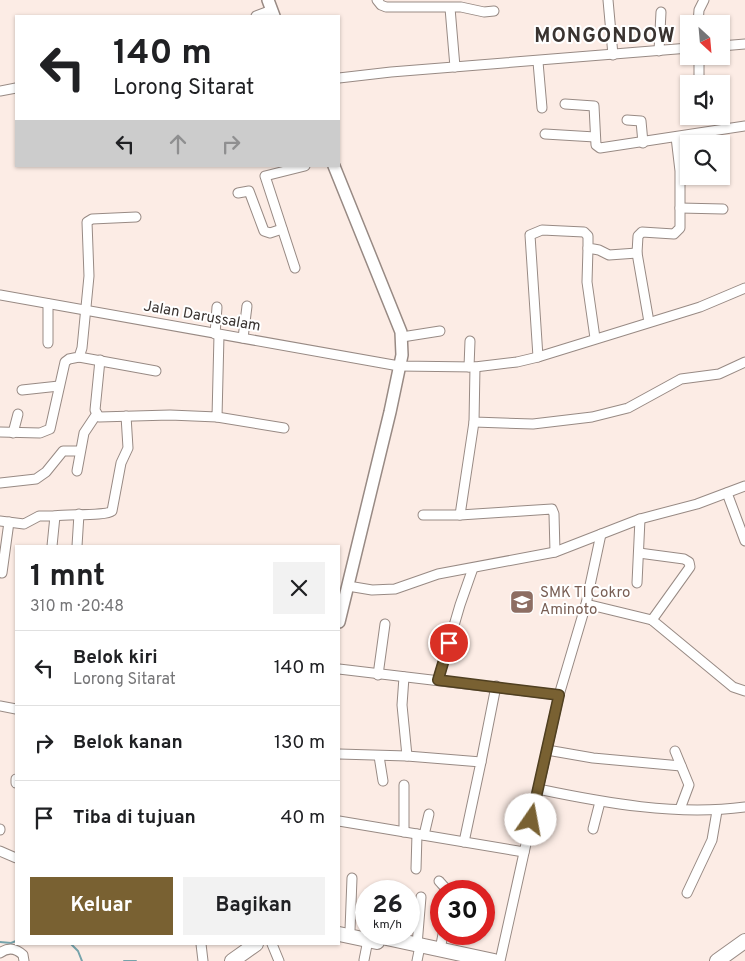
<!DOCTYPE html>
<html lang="id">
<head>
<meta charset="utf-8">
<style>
	body { margin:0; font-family:Overpass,sans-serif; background:#f2f2f2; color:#202124; height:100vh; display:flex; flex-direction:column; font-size:19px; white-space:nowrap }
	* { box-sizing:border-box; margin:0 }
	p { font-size:16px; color:#757577 }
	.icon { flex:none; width:28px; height:28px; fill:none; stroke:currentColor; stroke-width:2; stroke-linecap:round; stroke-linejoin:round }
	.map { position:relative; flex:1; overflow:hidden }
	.side { position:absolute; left:15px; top:545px; width:325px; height:400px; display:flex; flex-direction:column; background:#fff; border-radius:0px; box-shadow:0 1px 4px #0004 }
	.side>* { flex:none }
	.hud { position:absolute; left:15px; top:15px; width:325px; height:152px; border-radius:0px; box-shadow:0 1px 4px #0004; background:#fff; color:#202124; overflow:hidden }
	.needle { width:32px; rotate:154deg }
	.controls { position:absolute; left:680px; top:15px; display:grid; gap:10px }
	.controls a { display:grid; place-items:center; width:50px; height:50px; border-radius:0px; background:#fff; box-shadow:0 1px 4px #0004; font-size:25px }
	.speed { position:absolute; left:355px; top:880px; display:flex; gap:10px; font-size:25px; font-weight:700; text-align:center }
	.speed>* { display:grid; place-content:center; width:65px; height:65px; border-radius:50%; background:#fff; box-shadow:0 1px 4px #0004; line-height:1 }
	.speed small { font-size:12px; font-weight:400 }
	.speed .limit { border:8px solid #d22; background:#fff; color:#111 }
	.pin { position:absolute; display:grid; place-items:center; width:42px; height:42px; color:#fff; margin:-21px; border:2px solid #fff; border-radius:50%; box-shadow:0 1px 5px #0007 }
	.me { position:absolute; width:55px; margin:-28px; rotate:12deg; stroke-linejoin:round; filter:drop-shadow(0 0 4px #0008) }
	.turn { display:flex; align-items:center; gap:18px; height:105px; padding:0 15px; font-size:22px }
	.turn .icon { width:65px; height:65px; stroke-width:2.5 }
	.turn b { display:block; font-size:35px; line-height:42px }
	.lanes { display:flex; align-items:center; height:48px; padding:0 15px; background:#0003; justify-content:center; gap:25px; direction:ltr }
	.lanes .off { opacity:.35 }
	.round { display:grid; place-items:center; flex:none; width:52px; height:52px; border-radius:0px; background:#f2f2f2 }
	.head { display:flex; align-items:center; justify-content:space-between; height:85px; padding:0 15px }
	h1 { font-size:30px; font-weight:700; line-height:38px }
	.action { display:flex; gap:10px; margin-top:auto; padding:10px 15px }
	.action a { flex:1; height:58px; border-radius:0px; background:#796132; color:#fff; font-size:20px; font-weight:700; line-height:58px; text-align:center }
	.action a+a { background:#f2f2f2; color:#202124 }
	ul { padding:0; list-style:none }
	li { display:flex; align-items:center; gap:15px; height:75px; padding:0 15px; border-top:1px solid #e0e0e0 }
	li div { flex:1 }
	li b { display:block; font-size:19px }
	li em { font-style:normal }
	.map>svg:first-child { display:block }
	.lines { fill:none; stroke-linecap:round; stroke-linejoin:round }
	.stream { stroke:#76a3ab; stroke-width:2 }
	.minor-casing { stroke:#988a84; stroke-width:11 }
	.major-casing { stroke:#988a84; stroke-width:14 }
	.highway-casing { stroke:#988a84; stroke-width:16 }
	.minor { stroke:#fff; stroke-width:9 }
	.major { stroke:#fff; stroke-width:11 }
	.highway { stroke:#fff; stroke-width:14 }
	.route-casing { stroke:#4f3f20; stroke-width:12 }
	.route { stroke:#796132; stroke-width:9 }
	.labels { text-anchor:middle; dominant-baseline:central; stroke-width:4; stroke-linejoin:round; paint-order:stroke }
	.street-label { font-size:15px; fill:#393330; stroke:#fff }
	.education-label { font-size:15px; fill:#785e54; stroke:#fff; text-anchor:start }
	.district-label { font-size:20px; font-weight:bold; letter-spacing:1px; fill:#393330; stroke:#fff }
</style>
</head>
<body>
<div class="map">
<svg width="745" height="961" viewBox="0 0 745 961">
	<rect width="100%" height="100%" fill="#fcece5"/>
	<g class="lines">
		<g class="stream">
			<path d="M0 942 11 943 16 941"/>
			<path d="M71 944 78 951 82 961"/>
			<path d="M124 961H136"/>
		</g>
		<defs>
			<g id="minor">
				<path d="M377 0 381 5 386 7H461L484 12 494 11"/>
				<path d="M608 0 613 55"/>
				<path d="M450 8 455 67"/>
				<path d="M256 16 272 10"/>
				<path d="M698 24 699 10 704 0"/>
				<path d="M721 46 745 44"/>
				<path d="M659 51 661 12"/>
				<path d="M699 56V82"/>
				<path d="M538 62 542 108"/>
				<path d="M339 78 391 72 689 48"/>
				<path d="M0 91 16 88"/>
				<path d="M565 104 594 106 596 145 600 148 745 126"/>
				<path d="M627 120 641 121 643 143"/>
				<path d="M545 134 595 137"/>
				<path d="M238 193 249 191 264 231 270 233 282 229"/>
				<path d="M680 208 723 209"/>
				<path d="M588 248 587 282 595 338"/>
				<path d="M295 268 265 176 305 166"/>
				<path d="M0 295 399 366 475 367 517 362 538 357 700 307 745 288"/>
				<path d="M48 304V343"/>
				<path d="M649 322 637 253 638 236 642 232 674 234 680 228V171L676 137"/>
				<path d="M215 334 217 307"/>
				<path d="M402 337 440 331"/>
				<path d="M243 338 247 306"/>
				<path d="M79 357 156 371"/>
				<path d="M538 357 530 235 542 230 584 232 588 236V248L599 250 609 255 637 253"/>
				<path d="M100 360 95 410 99 417 170 415 217 417 219 335"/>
				<path d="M469 367 470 341"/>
				<path d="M475 367 474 422 533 424 592 417 628 408 681 379 719 374 745 362"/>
				<path d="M22 390 59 386"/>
				<path d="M217 417 284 428"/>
				<path d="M0 432 40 433 50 429 65 362 69 359 79 357 82 348 89 276 87 222 92 219 136 217"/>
				<path d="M13 433 18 414"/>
				<path d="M77 471 84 433 96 415"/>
				<path d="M0 483 36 479 46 472 63 451H80"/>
				<path d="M727 493 745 541"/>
				<path d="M423 515H460L552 509 554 514 555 552"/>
				<path d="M460 515 474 422"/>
				<path d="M55 516C67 514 106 516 112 511L121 463 128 448 126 416"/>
				<path d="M0 521 24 524 39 516H55L52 546"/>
				<path d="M77 546 79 514"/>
				<path d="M639 553 684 559 689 562 690 567 652 620"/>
				<path d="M2 573 9 522"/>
				<path d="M637 583 640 519"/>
				<path d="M348 586 372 590 395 589 438 574 555 552 640 519 697 504 745 486"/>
				<path d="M586 604 652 620 733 687 745 691"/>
				<path d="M339 669 559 695 500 961"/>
				<path d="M378 675 385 624"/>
				<path d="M404 677 402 705 407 756"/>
				<path d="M438 680 460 605 473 568"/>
				<path d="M559 695 586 604 601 534"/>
				<path d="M0 706 16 709"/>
				<path d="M547 750 593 758 681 766"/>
				<path d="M675 751 689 785 680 809"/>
				<path d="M339 754 407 756 481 762 464 842"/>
				<path d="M379 756 383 781"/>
				<path d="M481 762 496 686"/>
				<path d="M16 779V783"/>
				<path d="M538 789C605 803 676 816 745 807"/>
				<path d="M339 821 524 852"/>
				<path d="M593 829 600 802"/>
				<path d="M0 830V829"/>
				<path d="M404 832V785"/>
				<path d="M424 835 429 814"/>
				<path d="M0 851 16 858"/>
				<path d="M416 869 417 834"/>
				<path d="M439 881 448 891"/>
				<path d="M687 893 712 840 717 811"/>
				<path d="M350 930 352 878"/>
				<path d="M201 944 203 961"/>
				<path d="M272 944 279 961"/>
				<path d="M417 945 421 897"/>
				<path d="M440 950 443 934"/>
				<path d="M0 953C8 947 16 948 23 955L24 961"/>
				<path d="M364 960 368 940"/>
				<path d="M417 961 419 951"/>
			</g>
			<g id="major">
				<path d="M268 0 274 16"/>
				<path d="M334 166 401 332 402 355 390 412 339 622"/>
			</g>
			<g id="highway">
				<path d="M339 934 377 942"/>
				<path d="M368 934 494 961"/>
				<path d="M232 961 256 944"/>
				<path d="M717 961 745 941"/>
			</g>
		</defs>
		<use href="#minor" class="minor-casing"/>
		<use href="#major" class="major-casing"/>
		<use href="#highway" class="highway-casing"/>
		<use href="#minor" class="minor"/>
		<use href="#major" class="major"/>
		<use href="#highway" class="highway"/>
	</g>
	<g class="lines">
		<defs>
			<path id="route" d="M449 643 438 680 559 695 531 820"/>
		</defs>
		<use href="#route" class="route-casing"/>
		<use href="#route" class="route"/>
	</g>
	<defs>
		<symbol id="school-square" viewBox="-11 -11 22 22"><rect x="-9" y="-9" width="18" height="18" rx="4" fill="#8d6e63" stroke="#fff"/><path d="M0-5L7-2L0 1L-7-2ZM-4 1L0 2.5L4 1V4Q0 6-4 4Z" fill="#fff"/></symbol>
	</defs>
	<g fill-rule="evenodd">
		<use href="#school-square" x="508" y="588" width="28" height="28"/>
	</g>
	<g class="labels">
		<g class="street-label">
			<text transform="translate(202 317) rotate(10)">Jalan Darussalam</text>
		</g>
		<g class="education-label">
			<text x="540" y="593">SMK TI Cokro<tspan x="540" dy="17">Aminoto</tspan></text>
		</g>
		<g class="district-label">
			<text x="605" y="37">MONGONDOW</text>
		</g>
	</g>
</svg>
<div class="controls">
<a><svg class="needle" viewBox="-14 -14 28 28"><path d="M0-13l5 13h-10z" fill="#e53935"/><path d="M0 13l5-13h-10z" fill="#757577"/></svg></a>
<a><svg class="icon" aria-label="sound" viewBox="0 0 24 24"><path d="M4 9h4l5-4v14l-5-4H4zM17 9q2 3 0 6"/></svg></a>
<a><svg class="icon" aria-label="search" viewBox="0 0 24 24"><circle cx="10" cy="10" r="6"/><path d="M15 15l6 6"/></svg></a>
</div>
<div class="speed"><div>26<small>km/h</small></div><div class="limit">30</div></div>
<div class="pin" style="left:449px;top:643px;background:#d93025"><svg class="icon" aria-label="arrive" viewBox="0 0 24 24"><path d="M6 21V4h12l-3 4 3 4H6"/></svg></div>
<svg class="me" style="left:531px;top:820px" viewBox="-20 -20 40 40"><circle r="19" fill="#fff"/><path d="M0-13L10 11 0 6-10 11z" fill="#796132"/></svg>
<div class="hud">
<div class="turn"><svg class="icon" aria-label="left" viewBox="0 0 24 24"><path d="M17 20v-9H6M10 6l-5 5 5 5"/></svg><div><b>140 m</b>Lorong Sitarat</div></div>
<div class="lanes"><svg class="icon" aria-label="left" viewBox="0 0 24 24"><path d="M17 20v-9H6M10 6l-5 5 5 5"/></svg><svg class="icon off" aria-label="ahead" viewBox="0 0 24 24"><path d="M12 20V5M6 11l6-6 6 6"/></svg><svg class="icon off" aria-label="right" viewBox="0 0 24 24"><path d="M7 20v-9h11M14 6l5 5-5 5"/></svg></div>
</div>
<section class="side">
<div class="head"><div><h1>1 mnt</h1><p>310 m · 20:48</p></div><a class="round"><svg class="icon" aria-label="close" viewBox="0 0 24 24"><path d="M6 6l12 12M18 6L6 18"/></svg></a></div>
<ul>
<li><svg class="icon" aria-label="left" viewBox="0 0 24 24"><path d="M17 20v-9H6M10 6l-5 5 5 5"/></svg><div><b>Belok kiri</b><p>Lorong Sitarat</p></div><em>140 m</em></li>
<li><svg class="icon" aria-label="right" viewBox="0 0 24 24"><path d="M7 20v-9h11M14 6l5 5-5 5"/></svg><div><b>Belok kanan</b></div><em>130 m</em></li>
<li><svg class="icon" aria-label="arrive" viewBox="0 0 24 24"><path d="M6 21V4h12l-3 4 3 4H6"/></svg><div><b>Tiba di tujuan</b></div><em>40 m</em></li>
</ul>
<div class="action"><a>Keluar</a><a>Bagikan</a></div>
</section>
</div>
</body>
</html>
